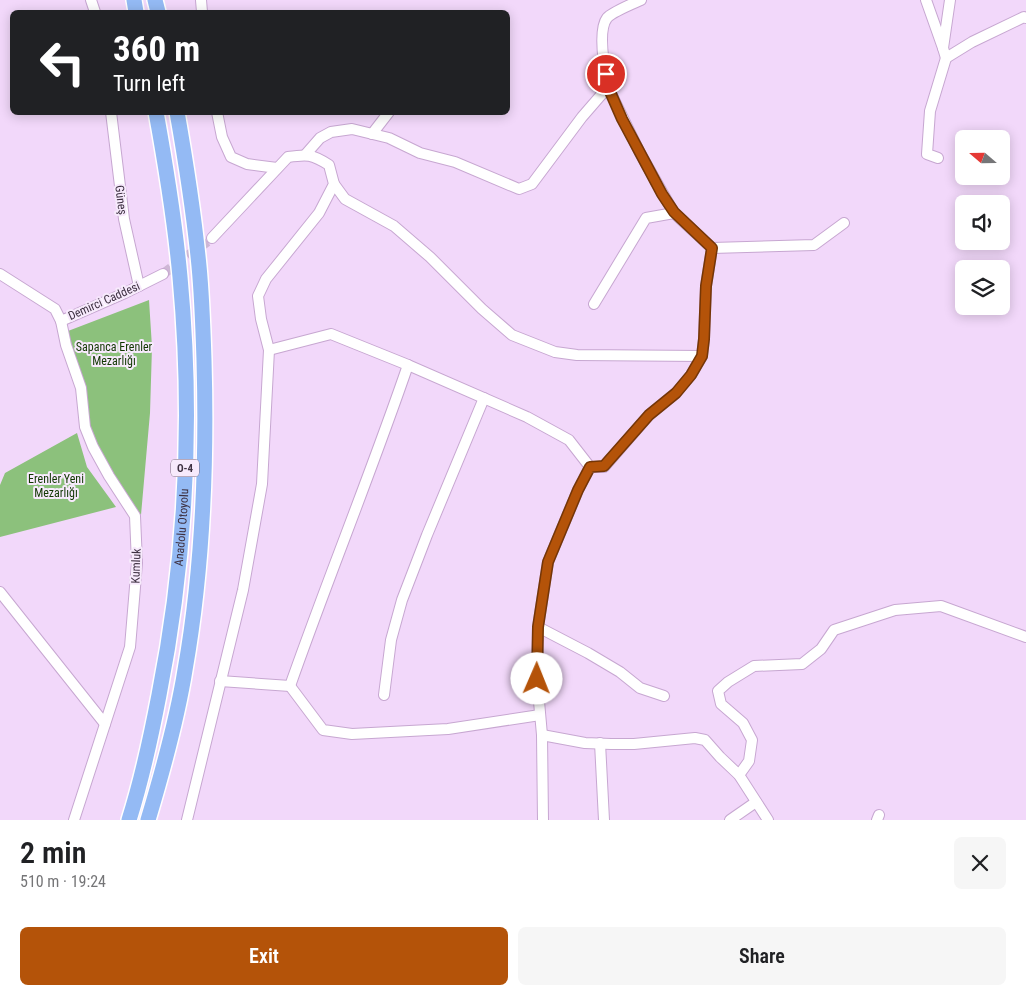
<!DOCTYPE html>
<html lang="en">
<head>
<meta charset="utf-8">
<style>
	body { margin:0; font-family:"Roboto Condensed",sans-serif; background:#f6f6f6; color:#202124; height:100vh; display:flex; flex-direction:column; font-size:19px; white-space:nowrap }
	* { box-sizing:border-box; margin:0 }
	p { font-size:16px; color:#757577 }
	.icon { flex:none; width:28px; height:28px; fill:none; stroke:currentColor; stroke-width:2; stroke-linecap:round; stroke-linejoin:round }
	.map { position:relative; height:820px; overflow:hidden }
	.drawer { display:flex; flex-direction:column; background:#fff; flex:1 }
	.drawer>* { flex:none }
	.banner { position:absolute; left:10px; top:10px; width:500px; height:105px; border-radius:8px; box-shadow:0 2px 12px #0003; background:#202124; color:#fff; overflow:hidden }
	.needle { width:32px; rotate:290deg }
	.tools { position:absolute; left:955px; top:130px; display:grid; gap:10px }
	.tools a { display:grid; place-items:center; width:55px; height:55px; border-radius:8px; background:#fff; box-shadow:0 2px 12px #0003; font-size:25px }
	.pin { position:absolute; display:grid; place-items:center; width:42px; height:42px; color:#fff; margin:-21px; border:2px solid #fff; border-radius:50%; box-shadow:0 1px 5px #0007 }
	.me { position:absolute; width:55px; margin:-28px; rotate:1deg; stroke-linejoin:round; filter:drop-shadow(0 0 4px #0008) }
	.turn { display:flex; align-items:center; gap:18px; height:105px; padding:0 20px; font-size:22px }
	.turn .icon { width:65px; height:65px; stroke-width:2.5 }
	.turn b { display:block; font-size:35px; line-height:42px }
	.round { display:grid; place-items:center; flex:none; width:52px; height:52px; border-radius:8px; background:#f6f6f6 }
	.summary { display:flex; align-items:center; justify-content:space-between; height:85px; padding:0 20px }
	h1 { font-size:30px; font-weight:600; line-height:38px }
	.cta { display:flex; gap:10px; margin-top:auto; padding:10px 20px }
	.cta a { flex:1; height:58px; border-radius:8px; background:#b45309; color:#fff; font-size:20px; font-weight:600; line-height:58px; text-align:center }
	.cta a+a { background:#f6f6f6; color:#202124 }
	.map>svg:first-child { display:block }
	.green { fill:#8cc17c }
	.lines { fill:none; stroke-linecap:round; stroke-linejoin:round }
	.minor-tunnel { stroke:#ceb7d5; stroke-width:10; stroke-dasharray:10 5; stroke-linecap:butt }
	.minor-casing { stroke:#c7a7d1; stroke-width:12 }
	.highway-casing { stroke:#fff; stroke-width:18 }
	.minor { stroke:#fff; stroke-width:10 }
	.highway { stroke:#94baf4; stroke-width:15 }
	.route-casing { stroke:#753606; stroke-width:12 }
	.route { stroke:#b45309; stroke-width:9 }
	.labels { text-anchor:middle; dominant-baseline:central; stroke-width:4; stroke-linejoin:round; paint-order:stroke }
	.shield { fill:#f7eafc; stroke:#76687a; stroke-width:1 }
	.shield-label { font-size:11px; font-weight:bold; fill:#3e3142 }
	.street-label { font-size:12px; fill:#3e3142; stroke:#f7eafc }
	.park-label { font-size:12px; fill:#103700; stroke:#f7eafc }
</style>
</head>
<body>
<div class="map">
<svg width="1026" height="820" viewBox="0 0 1026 820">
	<rect width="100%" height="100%" fill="#f2d8fa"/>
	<g class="green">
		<path d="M149 300 152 347 150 413 141 515 110 473 88 426 82 381 68 331Z"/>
		<path d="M77 433 87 467 116 507 0 537V485L5 473Z"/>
	</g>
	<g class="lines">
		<path class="minor-tunnel" d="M163 274 212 238"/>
		<defs>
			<g id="minor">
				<path d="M91 0 95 12"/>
				<path d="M201 0 202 12"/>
				<path d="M926 0 943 48"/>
				<path d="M950 0 943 48 946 58 972 42 1024 17 1026 18"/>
				<path d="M608 87C605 72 597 31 607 18 612 12 632 4 641 0"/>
				<path d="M111 112 124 219 139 286"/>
				<path d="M217 112 222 137 231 157 247 164 277 168"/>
				<path d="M372 134 389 112"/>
				<path d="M306 154 320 138 331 132 352 129 389 138 420 153 455 162 519 189 532 184 582 117 608 87 640 153 674 213 712 248"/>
				<path d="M938 158 927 154 930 111 946 58"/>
				<path d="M334 184 345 199 394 226 430 257 482 309 512 335 555 352 577 355 702 356"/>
				<path d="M0 274 55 309 61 321 125 293 163 274"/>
				<path d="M594 304 646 218 674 213"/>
				<path d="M61 321 66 345 81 388 85 427 93 447 109 476 135 516 137 563 130 647 74 820"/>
				<path d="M269 350 331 334 408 365 527 417 569 440 590 467H604L649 415 676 393 691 375 702 356 704 339 706 286 712 248 814 245 844 223"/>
				<path d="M0 592 105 724"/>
				<path d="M538 627 588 653 620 672 640 688 664 696"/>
				<path d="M220 681 290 686C328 578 371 473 408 365"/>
				<path d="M290 686 323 730 352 734 448 729 540 715"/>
				<path d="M384 695 391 640 402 600 427 535 484 398"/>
				<path d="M542 735 585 743 611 744H634L695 738 705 740 720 757 739 775 768 820"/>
				<path d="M600 743 604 820"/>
				<path d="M739 775 749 761 752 740 743 723 721 704 718 691 728 682 754 666 802 664 821 649 834 630 895 610 941 606 1026 637"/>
				<path d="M187 820 243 590 262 484 269 350 261 319 258 296 266 279 319 213 334 184 329 165C312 154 307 154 288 157L212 238"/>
				<path d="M543 820 542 735 537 679 538 627 548 562 578 490 590 467"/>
				<path d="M730 820 756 802"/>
				<path d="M877 820 879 815"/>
			</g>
			<g id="highway">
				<path d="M134 0 136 12"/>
				<path d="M155 0 158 12"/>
				<path id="s1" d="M129 820C142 779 151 737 159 695 186 559 193 416 180 277 175 222 166 167 156 112"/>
				<path d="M148 820C163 770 177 720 185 670 203 568 207 464 204 360 203 329 202 297 199 266 194 214 186 163 177 112"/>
			</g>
		</defs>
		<use href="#minor" class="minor-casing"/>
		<use href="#highway" class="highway-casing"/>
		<use href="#minor" class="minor"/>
		<use href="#highway" class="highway"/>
	</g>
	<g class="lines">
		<defs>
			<path id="route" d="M537 679 538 627 548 562 578 490 590 467 604 466 649 415 676 393 691 375 702 356 704 339 706 286 712 248 674 212 662 194 622 119 608 87 606 74"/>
		</defs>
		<use href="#route" class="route-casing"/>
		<use href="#route" class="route"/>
	</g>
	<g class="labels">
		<rect class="shield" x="171" y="459.5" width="28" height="17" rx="4"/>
		<g class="shield-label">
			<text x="185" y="468">O-4</text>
		</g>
		<g class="street-label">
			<text transform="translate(121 200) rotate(83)">Güneş</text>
			<text transform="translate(104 301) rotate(-24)">Demirci Caddesi</text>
			<text stroke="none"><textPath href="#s1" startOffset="298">Anadolu Otoyolu</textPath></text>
			<text transform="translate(136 566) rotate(-88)">Kumluk</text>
		</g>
		<g class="park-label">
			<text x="114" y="347">Sapanca Erenler<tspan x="114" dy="14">Mezarlığı</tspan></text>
			<text x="56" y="479">Erenler Yeni<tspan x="56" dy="14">Mezarlığı</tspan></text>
		</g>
	</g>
</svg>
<div class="tools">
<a><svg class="needle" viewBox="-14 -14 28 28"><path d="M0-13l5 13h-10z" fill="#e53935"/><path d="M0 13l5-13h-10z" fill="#757577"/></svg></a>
<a><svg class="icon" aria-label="sound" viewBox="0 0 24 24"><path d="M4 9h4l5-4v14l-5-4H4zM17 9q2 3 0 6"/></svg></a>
<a><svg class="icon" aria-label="layers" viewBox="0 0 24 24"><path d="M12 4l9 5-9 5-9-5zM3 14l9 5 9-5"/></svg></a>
</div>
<div class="pin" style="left:606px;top:74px;background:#d93025"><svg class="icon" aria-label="arrive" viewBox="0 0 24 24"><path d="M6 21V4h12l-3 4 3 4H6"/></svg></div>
<svg class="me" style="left:537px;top:679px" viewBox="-20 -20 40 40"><circle r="19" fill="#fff"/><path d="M0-13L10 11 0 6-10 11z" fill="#b45309"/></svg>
<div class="banner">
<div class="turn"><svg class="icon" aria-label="left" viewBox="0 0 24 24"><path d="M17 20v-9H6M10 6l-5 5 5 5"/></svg><div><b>360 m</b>Turn left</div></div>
</div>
</div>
<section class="drawer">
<div class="summary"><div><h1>2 min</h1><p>510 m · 19:24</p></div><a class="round"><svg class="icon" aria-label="close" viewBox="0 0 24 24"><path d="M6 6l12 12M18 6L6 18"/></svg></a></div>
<div class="cta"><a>Exit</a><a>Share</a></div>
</section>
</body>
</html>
